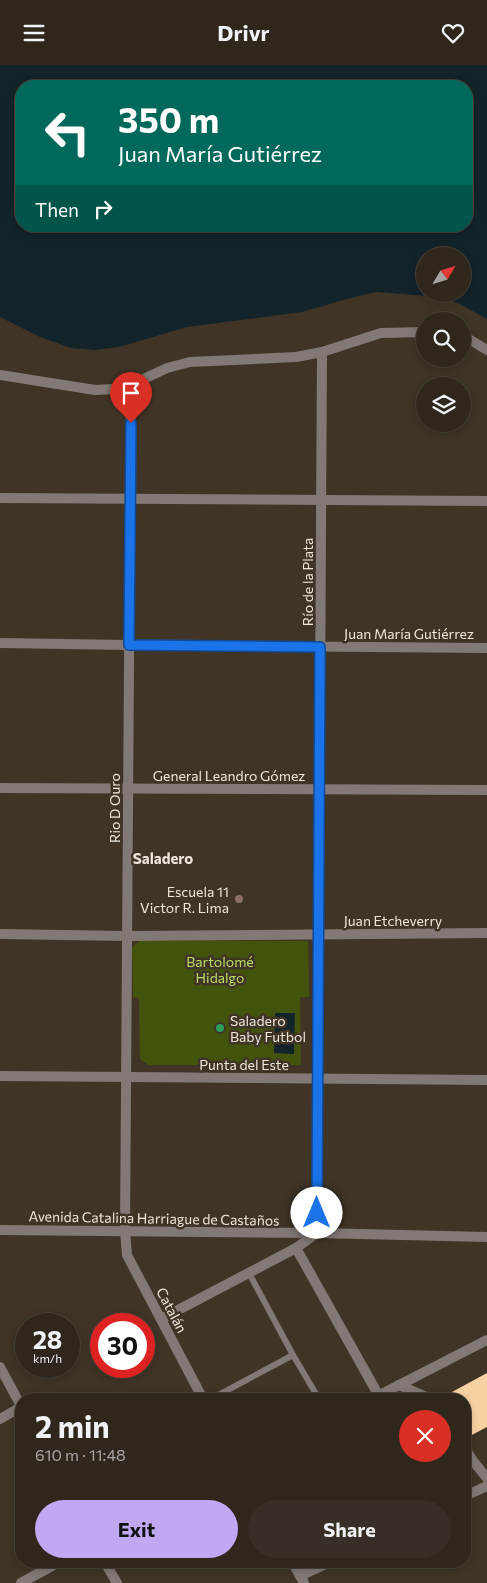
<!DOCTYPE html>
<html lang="en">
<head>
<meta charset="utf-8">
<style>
	body { margin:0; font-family:Commissioner,sans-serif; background:#372f25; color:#f1f3f6; height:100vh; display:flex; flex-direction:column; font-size:19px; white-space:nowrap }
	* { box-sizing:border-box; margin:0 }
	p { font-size:16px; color:#a7a5a3 }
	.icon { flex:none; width:28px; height:28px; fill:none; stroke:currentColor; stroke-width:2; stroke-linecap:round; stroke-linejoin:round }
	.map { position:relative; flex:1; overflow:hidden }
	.side { position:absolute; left:15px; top:1328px; width:456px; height:175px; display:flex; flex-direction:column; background:#2f271c; border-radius:20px; box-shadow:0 2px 8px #0003,0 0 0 1px #4a443b }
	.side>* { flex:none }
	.hud { position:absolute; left:15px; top:15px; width:458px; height:152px; border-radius:20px; box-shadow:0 2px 8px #0003,0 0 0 1px #4a443b; background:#00695c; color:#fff; overflow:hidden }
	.needle { width:32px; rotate:52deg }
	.fabs { position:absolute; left:416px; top:182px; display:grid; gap:10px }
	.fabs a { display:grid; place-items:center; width:55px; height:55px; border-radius:50%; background:#2f271c; box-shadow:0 2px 8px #0003,0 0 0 1px #4a443b; font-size:25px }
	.speed { position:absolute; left:15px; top:1248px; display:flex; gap:10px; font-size:25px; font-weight:700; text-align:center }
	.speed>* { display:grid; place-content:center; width:65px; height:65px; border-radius:50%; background:#2f271c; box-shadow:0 2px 8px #0003,0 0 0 1px #4a443b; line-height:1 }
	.speed small { font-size:12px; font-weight:400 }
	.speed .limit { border:8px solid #d22; background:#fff; color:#111 }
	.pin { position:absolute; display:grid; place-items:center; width:42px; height:42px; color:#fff; margin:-51px -21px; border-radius:50% 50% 50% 0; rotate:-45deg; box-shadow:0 0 5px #0007 }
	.pin .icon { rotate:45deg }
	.me { position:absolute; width:55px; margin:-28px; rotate:0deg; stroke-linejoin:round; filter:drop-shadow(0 0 4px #0008) }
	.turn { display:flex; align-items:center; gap:18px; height:105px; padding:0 20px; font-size:22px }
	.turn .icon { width:65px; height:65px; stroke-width:2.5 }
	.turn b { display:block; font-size:35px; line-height:42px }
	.then { display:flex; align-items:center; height:48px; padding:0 20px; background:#0003; gap:10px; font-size:19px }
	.round { display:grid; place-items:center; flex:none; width:52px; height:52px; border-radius:26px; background:#372f25 }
	.overview { display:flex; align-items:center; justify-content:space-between; height:85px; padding:0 20px }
	h1 { font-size:30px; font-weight:700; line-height:38px }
	.primary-button { display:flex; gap:10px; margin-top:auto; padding:10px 20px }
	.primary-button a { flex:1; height:58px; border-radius:30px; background:#c0a8f3; color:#111; font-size:20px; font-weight:700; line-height:58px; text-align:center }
	.primary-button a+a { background:#372f25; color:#f1f3f6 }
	header { display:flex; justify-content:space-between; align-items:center; height:65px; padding:0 20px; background:#2f271c; font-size:22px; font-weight:700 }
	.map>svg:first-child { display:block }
	.green { fill:#42540c }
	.water { fill:#13232a; fill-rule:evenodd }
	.building { fill:#f8d2a1 }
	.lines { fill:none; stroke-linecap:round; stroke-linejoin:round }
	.service { stroke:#827976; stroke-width:6 }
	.minor { stroke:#827976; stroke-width:10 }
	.tertiary { stroke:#827976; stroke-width:10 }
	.route-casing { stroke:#114b97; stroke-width:12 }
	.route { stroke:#1a73e8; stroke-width:9 }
	.education-dot { fill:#8d6e63; stroke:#3f3426; stroke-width:2 }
	.leisure-dot { fill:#2e9e5b; stroke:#3f3426; stroke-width:2 }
	.labels { text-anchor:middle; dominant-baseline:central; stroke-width:5; stroke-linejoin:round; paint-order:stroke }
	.street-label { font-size:14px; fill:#ece6dd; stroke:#3f3426 }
	.poi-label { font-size:14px; fill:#ece6dd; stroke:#3f3426; text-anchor:end }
	.park-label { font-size:14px; fill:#badf63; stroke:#3f3426 }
	.neighbourhood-label { font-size:15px; font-weight:bold; fill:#ece6dd; stroke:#3f3426 }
</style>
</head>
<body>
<header><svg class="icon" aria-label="menu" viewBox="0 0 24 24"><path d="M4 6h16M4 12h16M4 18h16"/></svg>Drivr<svg class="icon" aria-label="heart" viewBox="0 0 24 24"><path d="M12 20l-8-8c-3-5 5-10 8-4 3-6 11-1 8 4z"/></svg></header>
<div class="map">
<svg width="487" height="1518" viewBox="0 0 487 1518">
	<rect width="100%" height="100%" fill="#3f3426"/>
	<path class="green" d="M139 876H308L309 932H300L301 1000H148L140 994 139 933 133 932 132 883Z"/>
	<g class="water">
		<path d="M0 0H487V254L458 238 439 232 377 227 354 232 302 247 187 262 119 282 95 285 71 283 40 272 0 252ZM21 21H466V161H21ZM425 191H462V229H425Z"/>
		<path d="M275 948H295L294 989 274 988Z"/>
	</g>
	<path class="building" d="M487 1308V1362L468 1372 465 1366V1334H439Z"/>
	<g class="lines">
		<g class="service">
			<path d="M249 1208 293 1290 319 1334"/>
			<path d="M211 1334 293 1290"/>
		</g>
		<g class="minor">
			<path d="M462 272 467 273 487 285"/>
			<path d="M0 310 95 325 114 324 131 320 167 303 190 297 296 292 322 287 381 268 425 267"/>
			<path d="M131 320 125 1166 127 1190 203 1334"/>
			<path d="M0 578 129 580 487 583"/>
			<path d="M0 723 487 725"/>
			<path d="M0 869 127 871 487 868"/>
			<path d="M0 1011 487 1015"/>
			<path d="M296 1183 379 1331"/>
			<path d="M161 1254 296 1183 317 1168 322 287"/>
			<path d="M0 1302 21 1341"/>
			<path d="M399 1320 431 1334"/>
			<path d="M374 1333 487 1275"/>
			<path d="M0 1354 21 1342"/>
			<path d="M465 1383 473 1396 487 1413"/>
			<path d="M465 1431 487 1421"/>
			<path d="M104 1496 117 1518"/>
			<path d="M292 1496 304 1518"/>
			<path d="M300 1511 332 1496"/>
			<path d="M21 1518 61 1496"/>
		</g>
		<g class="tertiary">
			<path d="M0 433 487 436"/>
			<path d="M0 1165 317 1168 487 1172"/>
		</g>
	</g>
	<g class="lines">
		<defs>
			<path id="route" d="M131 358 129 580 320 582 317 1148"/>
		</defs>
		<use href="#route" class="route-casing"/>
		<use href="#route" class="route"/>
	</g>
	<circle class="education-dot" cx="239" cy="834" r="5"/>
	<circle class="leisure-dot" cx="220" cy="963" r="5"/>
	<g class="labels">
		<g class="street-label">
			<text transform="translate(307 517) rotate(-90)">Río de la Plata</text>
			<text x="409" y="568">Juan María Gutiérrez</text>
			<text x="229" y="710">General Leandro Gómez</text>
			<text transform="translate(114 743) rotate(-90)">Rio D Ouro</text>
			<text x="393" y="855">Juan Etcheverry</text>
			<text x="244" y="999">Punta del Este</text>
			<text transform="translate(154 1153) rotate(1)">Avenida Catalina Harriague de Castaños</text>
			<text transform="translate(172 1245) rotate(62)">Catalán</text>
		</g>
		<g class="poi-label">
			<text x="229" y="826">Escuela 11<tspan x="229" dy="16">Victor R. Lima</tspan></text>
			<text x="230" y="955" text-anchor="start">Saladero<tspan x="230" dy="16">Baby Futbol</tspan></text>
		</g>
		<g class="park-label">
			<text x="220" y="896">Bartolomé<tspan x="220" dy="16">Hidalgo</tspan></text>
		</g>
		<g class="neighbourhood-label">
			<text x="163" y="793">Saladero</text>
		</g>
	</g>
</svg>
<div class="fabs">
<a><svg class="needle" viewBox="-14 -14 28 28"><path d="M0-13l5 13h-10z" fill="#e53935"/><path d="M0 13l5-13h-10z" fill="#a7a5a3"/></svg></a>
<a><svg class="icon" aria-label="search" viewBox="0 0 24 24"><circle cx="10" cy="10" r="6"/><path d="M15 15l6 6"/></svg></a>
<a><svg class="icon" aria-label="layers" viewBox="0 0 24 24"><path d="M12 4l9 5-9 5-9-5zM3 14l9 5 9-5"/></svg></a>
</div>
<div class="speed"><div>28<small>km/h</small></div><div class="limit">30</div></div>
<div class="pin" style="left:131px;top:358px;background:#d93025"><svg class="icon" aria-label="arrive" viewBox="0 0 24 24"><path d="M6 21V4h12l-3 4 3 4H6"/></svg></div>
<svg class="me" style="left:317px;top:1148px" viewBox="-20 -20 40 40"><circle r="19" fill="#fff"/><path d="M0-13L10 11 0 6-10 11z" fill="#1a73e8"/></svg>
<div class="hud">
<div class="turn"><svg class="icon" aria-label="left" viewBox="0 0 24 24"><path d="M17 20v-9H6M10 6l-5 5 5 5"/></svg><div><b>350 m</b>Juan María Gutiérrez</div></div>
<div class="then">Then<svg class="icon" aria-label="right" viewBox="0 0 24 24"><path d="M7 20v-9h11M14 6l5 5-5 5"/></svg></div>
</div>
<section class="side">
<div class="overview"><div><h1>2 min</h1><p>610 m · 11:48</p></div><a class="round" style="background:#d93025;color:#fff"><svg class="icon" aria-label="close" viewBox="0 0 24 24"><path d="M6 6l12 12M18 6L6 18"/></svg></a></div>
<div class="primary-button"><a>Exit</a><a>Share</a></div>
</section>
</div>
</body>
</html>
